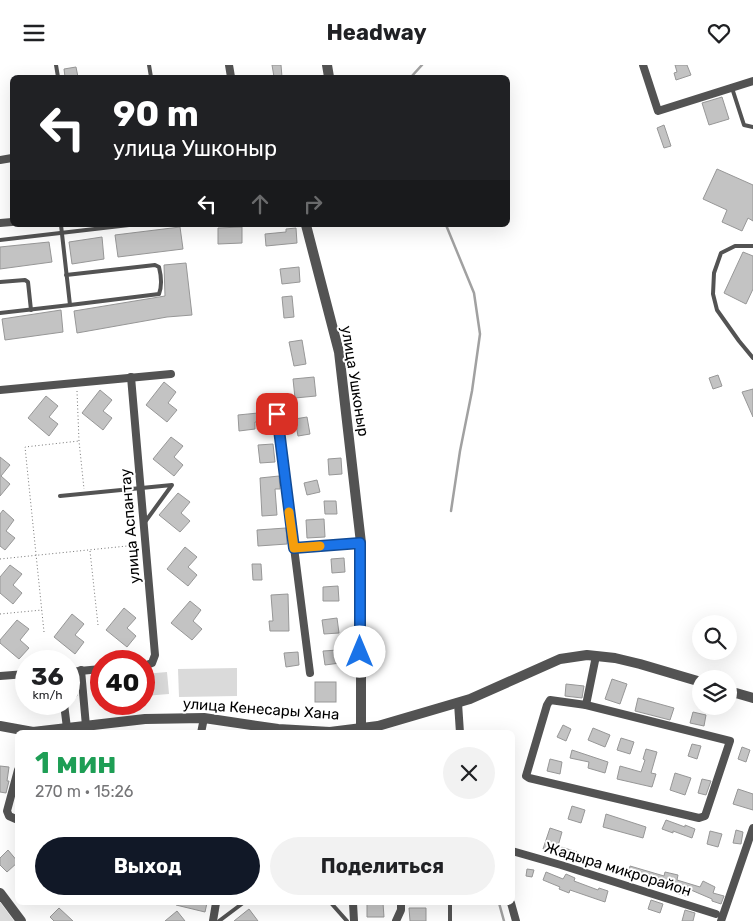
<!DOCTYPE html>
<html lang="ru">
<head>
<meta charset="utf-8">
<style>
	body { margin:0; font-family:Rubik,sans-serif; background:#f2f2f2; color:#202124; height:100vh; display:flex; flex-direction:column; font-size:19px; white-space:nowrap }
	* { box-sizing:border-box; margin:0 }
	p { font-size:16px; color:#757577 }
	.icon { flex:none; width:28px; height:28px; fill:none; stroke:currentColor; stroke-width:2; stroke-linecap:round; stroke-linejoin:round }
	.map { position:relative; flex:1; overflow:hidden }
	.details { position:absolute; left:15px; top:665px; width:500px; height:175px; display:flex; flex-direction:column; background:#fff; border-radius:8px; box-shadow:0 5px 20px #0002 }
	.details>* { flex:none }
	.top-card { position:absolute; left:10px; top:10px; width:500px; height:152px; border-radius:8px; box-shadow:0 5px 20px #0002; background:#202124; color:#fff; overflow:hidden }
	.buttons { position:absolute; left:692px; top:550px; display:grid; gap:10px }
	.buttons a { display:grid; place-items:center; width:45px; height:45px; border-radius:50%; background:#fff; box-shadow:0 5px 20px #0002; font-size:25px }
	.speed { position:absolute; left:15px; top:585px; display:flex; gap:10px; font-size:25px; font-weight:700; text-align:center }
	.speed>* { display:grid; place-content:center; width:65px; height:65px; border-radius:50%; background:#fff; box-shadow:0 5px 20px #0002; line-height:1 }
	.speed small { font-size:12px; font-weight:400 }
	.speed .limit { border:8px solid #d22; background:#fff; color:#111 }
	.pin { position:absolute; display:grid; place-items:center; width:42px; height:42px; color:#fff; margin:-21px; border-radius:10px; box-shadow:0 2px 8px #0006 }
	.me { position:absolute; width:55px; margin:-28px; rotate:0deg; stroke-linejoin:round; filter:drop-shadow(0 0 4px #0008) }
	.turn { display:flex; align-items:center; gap:18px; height:105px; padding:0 20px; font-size:22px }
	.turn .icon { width:65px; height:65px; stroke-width:2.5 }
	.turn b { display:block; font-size:35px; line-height:42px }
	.lanes { display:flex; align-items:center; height:48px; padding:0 20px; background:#0003; justify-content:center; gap:25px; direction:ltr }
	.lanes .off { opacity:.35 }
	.round { display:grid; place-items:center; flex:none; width:52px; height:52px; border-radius:26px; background:#f2f2f2 }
	.summary { display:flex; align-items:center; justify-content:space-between; height:85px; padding:0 20px }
	h1 { font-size:30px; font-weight:700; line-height:38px; color:#1e9e55 }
	.button { display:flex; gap:10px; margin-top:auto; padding:10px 20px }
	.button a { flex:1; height:58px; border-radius:30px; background:#111827; color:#fff; font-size:20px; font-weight:700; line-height:58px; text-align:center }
	.button a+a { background:#f2f2f2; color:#202124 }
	header { display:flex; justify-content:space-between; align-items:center; height:65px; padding:0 20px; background:#fff; font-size:22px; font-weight:700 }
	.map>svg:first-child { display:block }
	.green { fill:#dadada }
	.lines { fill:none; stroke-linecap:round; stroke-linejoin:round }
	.stream { stroke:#a1a1a1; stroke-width:2.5 }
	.building { fill:#c3c3c3; stroke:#979797 }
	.path { stroke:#757575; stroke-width:1; stroke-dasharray:1 2.5; stroke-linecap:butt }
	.service { stroke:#535353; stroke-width:4 }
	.minor { stroke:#535353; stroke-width:8 }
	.tertiary { stroke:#535353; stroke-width:10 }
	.route-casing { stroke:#114b97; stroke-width:12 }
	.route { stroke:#1a73e8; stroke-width:9 }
	.slow { stroke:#f59e0b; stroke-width:9 }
	.labels { text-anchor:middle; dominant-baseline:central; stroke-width:4; stroke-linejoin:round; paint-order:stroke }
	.street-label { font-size:15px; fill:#000; stroke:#fff }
</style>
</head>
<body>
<header><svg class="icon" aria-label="menu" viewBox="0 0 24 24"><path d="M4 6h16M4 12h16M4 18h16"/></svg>Headway<svg class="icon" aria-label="heart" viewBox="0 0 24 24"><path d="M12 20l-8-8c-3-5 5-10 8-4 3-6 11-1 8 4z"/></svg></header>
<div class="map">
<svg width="753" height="856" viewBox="0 0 753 856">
	<rect width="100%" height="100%" fill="#fff"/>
	<g class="green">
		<path d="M237 603V631L179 632 178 604Z"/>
		<path d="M167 607 169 629 144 631V609Z"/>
		<path d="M0 837 14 856H0Z"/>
	</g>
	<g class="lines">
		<g class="stream">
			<path d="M411 12 422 0"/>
			<path d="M446 160 474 228 480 269 472 326 460 386 451 446"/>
			<path d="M499 838 504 856"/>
		</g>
	</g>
	<g class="building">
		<path d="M272 0H281L282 12H274Z"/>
		<path d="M675 0H687L691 10 676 15 674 8 677 7Z"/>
		<path d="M76 2 78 12H65L64 4Z"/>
		<path d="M722 32 729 54 709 60 702 38Z"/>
		<path d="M664 60 671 81 664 83 657 63Z"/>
		<path d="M717 104 753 120V156L748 153 742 166 722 157 727 145 703 134Z"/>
		<path d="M180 162 183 184 118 192 115 170Z"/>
		<path d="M242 162V178L218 179V163Z"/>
		<path d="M296 163 297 178 266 181 265 169 286 167V164Z"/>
		<path d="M102 172 104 194 72 199 69 177Z"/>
		<path d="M49 177 52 197 0 204V182Z"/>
		<path d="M743 187 753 191V224L746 239 724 228Z"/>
		<path d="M186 198 192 250 167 252 77 268 74 246 165 231 164 200Z"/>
		<path d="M299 202 300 217 282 219 280 204Z"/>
		<path d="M292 231 294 252 284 253 282 232Z"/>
		<path d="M61 245 63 267 5 275 2 254Z"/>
		<path d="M302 275 306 299 294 301 289 277Z"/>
		<path d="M718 310 722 321 713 324 709 313Z"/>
		<path d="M314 312 316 331 295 333 293 314Z"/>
		<path d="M164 317 176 327 168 338 177 345 167 357 146 340Z"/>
		<path d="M753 324V352L742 327Z"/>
		<path d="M100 325 112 335 103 346 112 353 103 365 82 348Z"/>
		<path d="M46 331 58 341 49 352 58 359 49 371 28 353Z"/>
		<path d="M258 348 259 357H255V364L239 366 238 350Z"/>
		<path d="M307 352 310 369 298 371 295 354Z"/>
		<path d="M171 372 183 381 174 392 183 400 174 411 153 394Z"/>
		<path d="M273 379 275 397 260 398 258 380Z"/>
		<path d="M0 392 10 400 1 411 10 419 0 431Z"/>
		<path d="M341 393 342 409 329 410 328 394Z"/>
		<path d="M279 411 280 424H275L277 450 262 451 260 413Z"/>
		<path d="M317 415 320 427 307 430 304 418Z"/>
		<path d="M178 428 190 437 181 448 190 456 180 467 159 450Z"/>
		<path d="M324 436H336L337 449H325Z"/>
		<path d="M3 445 14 455 6 466 15 473 5 485 0 481V449Z"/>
		<path d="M324 454 325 472 307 473 306 455Z"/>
		<path d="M286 463 287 479 258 481 257 465Z"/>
		<path d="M185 482 197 492 188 502 197 510 188 521 167 504Z"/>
		<path d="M344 493 345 507 332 508 331 494Z"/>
		<path d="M252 499H261L262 515H253Z"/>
		<path d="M10 500 22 509 13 520 22 528 13 539 0 528V512Z"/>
		<path d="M338 521 339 536H323V522Z"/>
		<path d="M288 529 289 566H270L269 556H273L271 530Z"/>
		<path d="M190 536 201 545 193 556 202 564 192 575 171 558Z"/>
		<path d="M124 543 136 553 127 563 136 571 127 582 106 565Z"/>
		<path d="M72 549 84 559 75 570 84 577 75 589 54 572Z"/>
		<path d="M337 553 339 568 324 569 322 555Z"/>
		<path d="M17 555 29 564 20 575 29 583 19 594 0 578V575Z"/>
		<path d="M338 585 340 598 325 600 323 586Z"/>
		<path d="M298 587 299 600 286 602 284 588Z"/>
		<path d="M612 614 627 619 620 639 605 634Z"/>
		<rect x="315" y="617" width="21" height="20"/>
		<path d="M566 619 584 621 582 633 565 631Z"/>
		<path d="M69 623H77V631L69 632Z"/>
		<path d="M638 633 674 643 670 655 635 646Z"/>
		<path d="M693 647 706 650 704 661 690 658Z"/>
		<path d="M563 660 571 664 566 676 557 672Z"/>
		<path d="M593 663 610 670 605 682 588 675Z"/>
		<path d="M621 673 634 677 630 689 617 685Z"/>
		<path d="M692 679 701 681 697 694 688 691Z"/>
		<path d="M742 682 750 685 746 697 738 694Z"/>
		<path d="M646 684 657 687 651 708 656 709 652 722 617 714 620 701 641 707 645 695 643 694Z"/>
		<path d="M572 685 608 697 605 708 588 703 589 697 570 693Z"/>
		<path d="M550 694 562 697 560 709 547 706Z"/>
		<path d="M0 701 9 702 7 716H9L6 728 0 727Z"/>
		<path d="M675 708 691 713 685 730 670 725Z"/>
		<path d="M702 714 711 716 706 730 698 728Z"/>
		<path d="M738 724 753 729V745L733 739Z"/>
		<path d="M572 741 585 745 581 758 568 754Z"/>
		<path d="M606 749 646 762 643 773 603 762Z"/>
		<path d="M666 755 685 762V760L695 764 692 773 673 766V768L662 764Z"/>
		<path d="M550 763 562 767 558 781 577 787 574 796 543 784Z"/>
		<path d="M736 765 743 767 741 779 733 778Z"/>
		<path d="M710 766 722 769 718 782 707 779Z"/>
		<path d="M8 785 18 797 7 807 0 800V793Z"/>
		<path d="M630 801 664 811 665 807 678 810 677 815 700 822 703 816 715 822 713 828 724 831 721 839 712 836V834L691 825 689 832 676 828 677 824 659 818 658 821 646 817V814L628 809Z"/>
		<path d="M527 804 534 805 532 812 526 811Z"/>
		<path d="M546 807 563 814 566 809 575 813 574 816 598 825 599 823 608 826 605 837 570 825 569 828 559 824 560 822 543 815Z"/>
		<path d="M651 835 663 839 660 848 648 844Z"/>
		<path d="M176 838H207L205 847 176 840Z"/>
		<path d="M367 838H383L384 852H367Z"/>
		<path d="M59 843 73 856H54L50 852Z"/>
		<path d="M409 843H426V856H410Z"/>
		<path d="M249 844 258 856H234Z"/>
		<path d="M685 845 695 848 693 856H682Z"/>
		<path d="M177 846 185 856H165Z"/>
	</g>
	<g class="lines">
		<g class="path">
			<path d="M77 326 79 376 84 424"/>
			<path d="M90 486 98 560"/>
			<path d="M0 494 137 480"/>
			<path d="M0 549 42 545"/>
			<path d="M44 567 25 382 79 376"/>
		</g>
		<g class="service">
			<path d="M56 0 58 12"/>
			<path d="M149 0 151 12"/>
			<path d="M732 23 744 60 753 62"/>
			<path d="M0 175 129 160"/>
			<path d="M753 181H735L721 188 714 208 713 229 717 245 739 276 753 293"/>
			<path d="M66 210 155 200 159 202C161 210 162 221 159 229L70 240"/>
			<path d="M0 217 25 215 28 217 31 245"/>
			<path d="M0 248 70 240 61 160"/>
			<path d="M60 431 172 420 145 457"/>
			<path d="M331 838 347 856"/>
			<path d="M450 838V856"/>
			<path d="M219 856 243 838"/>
		</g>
		<g class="minor">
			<path d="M229 0 231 12"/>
			<path d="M643 0 658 46 753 16"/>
			<path d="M0 95 12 93"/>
			<path d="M0 158 12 157"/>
			<path d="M131 312 155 590 152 598 144 601"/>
			<path d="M0 325 171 309"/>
			<path d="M277 349 310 608"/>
			<path d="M294 483 361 478"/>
			<path d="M81 605 86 661"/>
			<path d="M69 607 101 604"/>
			<path d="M0 611 26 609"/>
			<path d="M550 635 586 640 730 676 705 751 699 753 529 713 526 711 547 640Z"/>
			<path d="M458 638 460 668"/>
			<path d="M64 639 67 663"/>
			<path d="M586 640 596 591"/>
			<path d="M201 668 204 653"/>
			<path d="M18 705 7 746 9 751 18 755"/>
			<path d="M512 786 561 800 716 849"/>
			<path d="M353 838 354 856"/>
			<path d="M511 838 516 856"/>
			<path d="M213 856 216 838"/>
			<path d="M396 856 401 845V838"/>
			<path d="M721 856 753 763"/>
		</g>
		<g class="tertiary">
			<path d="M327 0 329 12"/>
			<path d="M306 160 339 287 358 452 361 478V663"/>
			<path d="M729 626 753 633"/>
			<path d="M0 661 33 667 145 654 204 653 278 664 330 667 378 661 470 634 560 594 587 590 615 593 640 599 701 617"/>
			<path d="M0 828 21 856"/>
		</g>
	</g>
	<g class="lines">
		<defs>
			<path id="route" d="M277 349 294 483 360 478V587"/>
		</defs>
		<use href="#route" class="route-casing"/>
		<use href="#route" class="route"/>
		<path class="slow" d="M289 447 294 483 320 481"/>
	</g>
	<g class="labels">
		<g class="street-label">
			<text transform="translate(355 316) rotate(81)">улица Ушконыр</text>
			<text transform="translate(130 461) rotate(-95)">улица Аспантау</text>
			<text transform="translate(261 644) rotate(4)">улица Кенесары Хана</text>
			<text transform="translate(618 804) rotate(17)">Жадыра микрорайон</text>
		</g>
	</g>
</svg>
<div class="buttons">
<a><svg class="icon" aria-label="search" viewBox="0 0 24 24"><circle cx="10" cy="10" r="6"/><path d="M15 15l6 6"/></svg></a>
<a><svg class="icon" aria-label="layers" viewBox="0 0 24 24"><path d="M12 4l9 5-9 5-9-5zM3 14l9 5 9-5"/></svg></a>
</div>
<div class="speed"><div>36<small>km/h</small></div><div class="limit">40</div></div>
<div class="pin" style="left:277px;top:349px;background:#d93025"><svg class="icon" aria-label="arrive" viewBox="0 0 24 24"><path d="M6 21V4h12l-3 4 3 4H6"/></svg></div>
<svg class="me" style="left:360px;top:587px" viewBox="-20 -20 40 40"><circle r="19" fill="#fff"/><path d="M0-13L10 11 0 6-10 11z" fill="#1a73e8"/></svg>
<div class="top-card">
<div class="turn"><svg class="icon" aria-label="left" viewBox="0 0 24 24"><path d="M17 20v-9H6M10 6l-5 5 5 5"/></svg><div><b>90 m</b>улица Ушконыр</div></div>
<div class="lanes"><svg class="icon" aria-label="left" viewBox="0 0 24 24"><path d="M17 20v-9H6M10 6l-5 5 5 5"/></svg><svg class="icon off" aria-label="ahead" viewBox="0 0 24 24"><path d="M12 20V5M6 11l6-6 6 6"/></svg><svg class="icon off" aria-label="right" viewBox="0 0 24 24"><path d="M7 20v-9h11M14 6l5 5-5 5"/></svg></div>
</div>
<section class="details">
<div class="summary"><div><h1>1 мин</h1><p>270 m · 15:26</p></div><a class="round"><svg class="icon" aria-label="close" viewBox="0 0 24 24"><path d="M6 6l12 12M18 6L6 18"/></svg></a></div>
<div class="button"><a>Выход</a><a>Поделиться</a></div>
</section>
</div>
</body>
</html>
